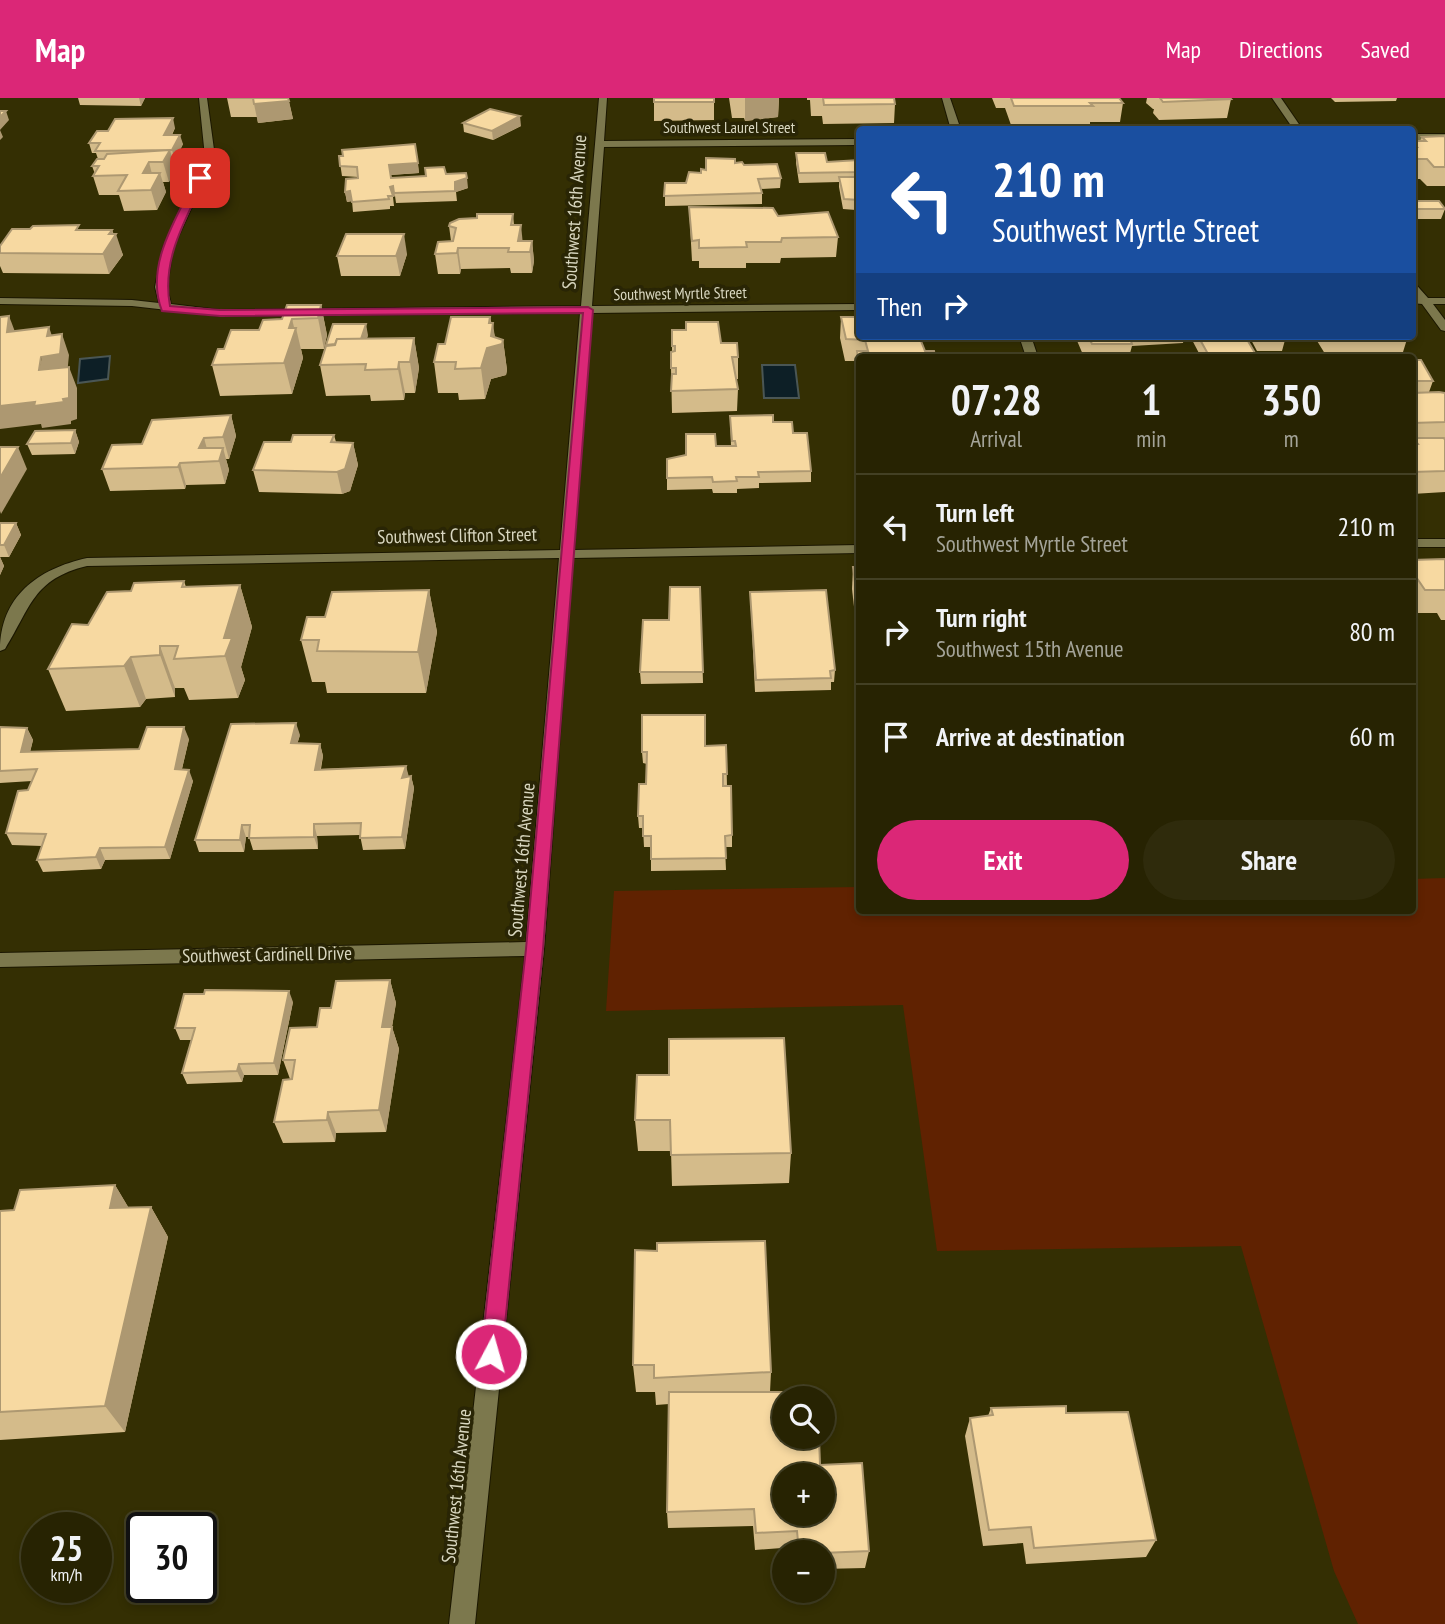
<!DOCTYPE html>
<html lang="en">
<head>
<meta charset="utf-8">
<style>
	body { margin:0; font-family:"PT Sans Narrow",sans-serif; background:#2f2b0c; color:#f1f3f6; height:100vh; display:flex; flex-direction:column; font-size:26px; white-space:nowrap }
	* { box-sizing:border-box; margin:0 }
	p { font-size:23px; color:#a4a499 }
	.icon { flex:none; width:38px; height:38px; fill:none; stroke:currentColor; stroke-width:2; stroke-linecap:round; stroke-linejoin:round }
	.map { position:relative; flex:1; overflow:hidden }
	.panel { position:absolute; left:856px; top:256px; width:560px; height:560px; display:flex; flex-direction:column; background:#272302; border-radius:7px; box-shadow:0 4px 10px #0003,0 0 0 2px #434024 }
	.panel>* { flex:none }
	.top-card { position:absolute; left:856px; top:28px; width:560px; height:214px; border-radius:7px; box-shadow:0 4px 10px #0003,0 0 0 2px #434024; background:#1a4fa0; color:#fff; overflow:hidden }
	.fabs { position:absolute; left:772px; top:1288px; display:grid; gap:14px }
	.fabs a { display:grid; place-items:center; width:63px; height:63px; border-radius:50%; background:#272302; box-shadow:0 4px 10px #0003,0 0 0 2px #434024; font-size:35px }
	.speed { position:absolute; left:21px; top:1414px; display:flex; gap:14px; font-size:35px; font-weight:700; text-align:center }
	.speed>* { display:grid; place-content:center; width:91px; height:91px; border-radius:50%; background:#272302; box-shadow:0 4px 10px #0003,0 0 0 2px #434024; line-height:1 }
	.speed small { font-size:18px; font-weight:400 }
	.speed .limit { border:4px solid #111; border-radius:10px; background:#fff; color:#111 }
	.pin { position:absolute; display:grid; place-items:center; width:60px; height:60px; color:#fff; margin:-30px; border-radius:14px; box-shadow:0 4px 10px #0006 }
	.me { position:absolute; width:77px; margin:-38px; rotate:6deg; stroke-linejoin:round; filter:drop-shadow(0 0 5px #0008) }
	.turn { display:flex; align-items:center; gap:24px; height:147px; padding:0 21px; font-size:32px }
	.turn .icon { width:91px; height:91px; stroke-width:2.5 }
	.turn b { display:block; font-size:49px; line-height:60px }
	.then { display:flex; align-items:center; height:66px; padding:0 21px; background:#0003; gap:14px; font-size:26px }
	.eta { display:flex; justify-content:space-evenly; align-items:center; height:119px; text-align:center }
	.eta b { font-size:42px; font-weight:600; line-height:49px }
	.action { display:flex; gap:14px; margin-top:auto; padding:14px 21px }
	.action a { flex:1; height:80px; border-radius:42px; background:#db2777; color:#fff; font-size:28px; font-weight:600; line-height:80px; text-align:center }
	.action a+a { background:#2f2b0c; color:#f1f3f6 }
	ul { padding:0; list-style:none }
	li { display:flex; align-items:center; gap:21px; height:105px; padding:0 21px; border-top:2px solid #434024 }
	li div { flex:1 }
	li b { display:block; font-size:26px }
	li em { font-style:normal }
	header { display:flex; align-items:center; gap:42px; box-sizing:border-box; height:98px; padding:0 35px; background:#db2777; color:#fff }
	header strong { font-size:33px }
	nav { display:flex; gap:38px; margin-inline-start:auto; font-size:24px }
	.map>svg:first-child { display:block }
	.green { fill:#602201 }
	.water { fill:#0d1f26; stroke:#4a5654; stroke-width:2 }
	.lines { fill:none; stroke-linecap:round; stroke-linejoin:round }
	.street-casing { stroke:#1b1700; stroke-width:2 }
	.street { fill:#7c784d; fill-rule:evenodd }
	.wall { fill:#d4bb8a }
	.shaded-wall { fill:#ad9871 }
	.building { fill:#f7d9a1; stroke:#ad9871; stroke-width:2; fill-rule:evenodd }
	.route { fill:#db2777; stroke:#8e194d; stroke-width:2 }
	.labels { text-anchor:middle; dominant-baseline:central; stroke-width:7; stroke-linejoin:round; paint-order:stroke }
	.far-street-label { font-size:16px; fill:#d9d7c0; stroke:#292505 }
	.street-label { font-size:19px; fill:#d9d7c0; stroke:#292505 }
</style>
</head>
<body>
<header>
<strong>Map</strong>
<nav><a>Map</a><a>Directions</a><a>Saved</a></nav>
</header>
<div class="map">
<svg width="1445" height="1526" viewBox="0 0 1445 1526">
	<rect width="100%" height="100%" fill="#342f03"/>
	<path class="green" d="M1445 780V1526H1358L1334 1473 1241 1148 937 1153 903 907 606 913 614 793 859 789V812H1412V781Z"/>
	<g class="water">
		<path d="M110 258 108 281 78 285 80 261Z"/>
		<path d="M762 267H795L799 300H764Z"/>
	</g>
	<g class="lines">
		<defs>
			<g id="street">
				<path d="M199 0H207L215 59 173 150 167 189 171 206 220 212 581 208 599 0H607L604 43 859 41V47L604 49 592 208 859 206V212L592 215 574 452 859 447V455L573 460 544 851 475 1526H449L525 858 0 869V855L526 844 559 460 87 468C33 481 31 509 5 551L0 553C0 498 38 471 87 460L560 452 580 215 220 218 132 208 0 206V200L132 202 159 205 155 189 163 150 205 59Z"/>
				<path d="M942 0H950L961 32H951Z"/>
				<path d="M1272 0H1281L1303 32H1294Z"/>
				<rect x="1412" y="36" width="33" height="6"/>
				<path d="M1412 182 1428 200H1445V206H1433L1445 222V233L1441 232 1422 206 1412 205V201L1417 200 1412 193Z"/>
				<path d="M1019 238H1031L1038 259H1026Z"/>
				<rect x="1412" y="441" width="33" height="8"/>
			</g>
		</defs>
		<use href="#street" class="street-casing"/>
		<use href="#street" class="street"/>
	</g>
	<g class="wall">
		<path d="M78 0H145L141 8 80 7Z"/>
		<path d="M227 0H288L293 21 258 25 257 19H231Z"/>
		<path d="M654 0H714V22L654 23Z"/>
		<path d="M729 0H779L778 19 745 23 744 20H732Z"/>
		<path d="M807 0H894L895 6 894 25 823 26 822 18H811L810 2H807Z"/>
		<path d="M992 0H1119L1123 5 1120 24H1090V26L1011 27 1005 10H996Z"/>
		<path d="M1147 0H1230L1231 1 1227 20 1159 22 1153 15 1154 11H1153L1146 5Z"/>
		<path d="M1331 0H1397L1396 3 1335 4Z"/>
		<path d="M463 25 521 28 493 42 464 34Z"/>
		<path d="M175 30 172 37 183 46 175 62H173L175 71 169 84H163L166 94 157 112 124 113 119 97H99L93 78 95 76 92 68 98 61 96 55H92L89 45Z"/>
		<path d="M1445 38V88H1427L1420 81H1412V43H1420L1422 39Z"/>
		<path d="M415 46 419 75 390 77 391 80 446 76 468 90 456 94 457 103 396 105 395 98 393 99 394 108H390V111L353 114 352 103 347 104 345 94 358 79 342 78 339 58Z"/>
		<path d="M796 55 827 64 859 62V137L855 121 856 112 843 111 839 89V84L799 85 796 65Z"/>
		<path d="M735 65 781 80 780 90 761 91 762 95V106L665 108V85H686L706 72Z"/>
		<path d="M1412 103 1445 111 1441 121H1412Z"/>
		<path d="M689 109 778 118 838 139 836 159 781 160 780 165H746V170H699V163H692Z"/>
		<path d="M513 116 514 127 522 143H532L534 163 532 175H511L510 170 461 171 460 176H438L435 156 451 143 449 128 477 120Z"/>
		<path d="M80 132H112L123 157 109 176 3 175 0 168V148Z"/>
		<path d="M407 156 400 178H341L337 158Z"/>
		<path d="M321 207 327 237 324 251H301L303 260 292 296 220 298 212 267 224 251 259 232Z"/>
		<path d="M490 219 495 239 503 242 507 272 506 277 491 281 485 301 459 302 458 295H438L434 264 445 246Z"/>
		<path d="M841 219 925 253 859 259V289H858L855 275 856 263H845L840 240Z"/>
		<path d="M672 232 721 245 738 259V281H736L738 291 737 313 672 315 671 270 672 254Z"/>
		<path d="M368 237 367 240H414L419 270 415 295H405L404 302 371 303 370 297 326 298 320 267Z"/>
		<path d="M1075 238H1184L1183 245 1132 248 1129 259H1084Z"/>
		<path d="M1190 238H1245L1255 255 1254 259H1201Z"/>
		<path d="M1249 238H1283L1285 242 1282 253H1257Z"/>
		<path d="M1314 238H1408L1403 254H1401L1399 259H1327Z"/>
		<path d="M1412 262 1433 283 1429 294 1445 295V394L1412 396Z"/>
		<path d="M231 317 236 338 229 361H226L229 372 225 386 186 387 185 391 110 393 102 371 142 346Z"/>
		<path d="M730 318 773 324 793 335 811 373V384L759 385V390L737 391V395H713L712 391 667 392V361L686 357 716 348H731Z"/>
		<path d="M75 332 79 344 75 356 32 357 27 346Z"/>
		<path d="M334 337 336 344 353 345 358 367 350 393 342 396 259 394 253 372 291 344Z"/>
		<path d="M0 425H16L21 437 9 459H0L4 468 0 477Z"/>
		<path d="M1445 461V522H1441L1437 515H1415L1412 511V462Z"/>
		<path d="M853 469H859V544H858L852 491Z"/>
		<path d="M184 483 186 489 240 487 252 529 241 569 245 582 238 600 189 602 184 590H175V599L146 601 140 609 66 613 48 571 88 527 131 493Z"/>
		<path d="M700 489 703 585 641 586 640 574Z"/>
		<path d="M429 492 437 534 426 595H327L325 584H312L301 542 325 519Z"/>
		<path d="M750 494 835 572 834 584H831V592L755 594Z"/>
		<path d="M0 629 27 630 33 642 30 654 139 651 189 641 182 671 193 683 170 761 105 762 101 771 43 774 37 762 42 748 12 747 6 735 32 683 0 685Z"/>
		<path d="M300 637 297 646H320L323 658 321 671 406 668 408 679 411 678 414 690 405 751 363 752 360 737 317 738 318 751 253 752 249 739H246L244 754H199L195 742Z"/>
		<path d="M726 647 727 688 732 737V749H725L726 772 651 773V749H644L643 730H639L638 718 646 686 647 666 643 665 642 654 705 648Z"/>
		<path d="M390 882 396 905 392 929 399 951 386 1034 336 1035 335 1044 283 1045 274 1024 290 981 283 962 317 929 331 910Z"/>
		<path d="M293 904 278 977H244L242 984 187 986 182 975 191 942H180L175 930Z"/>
		<path d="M637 977 791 1055 789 1085 672 1088 671 1053H638L635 1022Z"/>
		<path d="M115 1087 128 1109H151L168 1139 125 1334 0 1342V1113L14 1112Z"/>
		<path d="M635 1152 771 1274 770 1294 820 1367 869 1453 865 1470 822 1471V1454H795V1449L755 1452 753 1428 668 1430 667 1414 669 1306 656 1307 655 1294H636L633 1267Z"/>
		<path d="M991 1310 1066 1315 1156 1442 1146 1459 1026 1466 1023 1445 983 1448 965 1338 970 1320 988 1318Z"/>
	</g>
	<g class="shaded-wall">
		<path d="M139 0H145L141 8Z"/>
		<path d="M745 0H779L778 19 745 23Z"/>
		<path d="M289 3 293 21 258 25 254 6Z"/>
		<path d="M6 13 9 22 0 32 3 39 0 42V19Z"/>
		<path d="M520 18 521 28 493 42 492 33Z"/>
		<path d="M173 20 175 30 166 47 164 37Z"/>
		<path d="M180 37 183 46 175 62 172 52Z"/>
		<path d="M170 52 175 71 169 84 163 64Z"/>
		<path d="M149 64 154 84 143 75Z"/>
		<path d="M418 65 419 75 390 77 389 67Z"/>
		<path d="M160 75 166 94 157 112 151 92Z"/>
		<path d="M467 80 468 90 456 94 457 103 455 84Z"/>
		<path d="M393 88 395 98 393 99 390 89Z"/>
		<path d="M350 93 352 103 347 104 345 94Z"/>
		<path d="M521 127 523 147 518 143Z"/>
		<path d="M112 132 114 139 116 136 123 157 109 176 103 156 109 136Z"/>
		<path d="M404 136 407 156 400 178 396 158Z"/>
		<path d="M532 143 534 163 532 175 530 154Z"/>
		<path d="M458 150 461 171 460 176 457 155Z"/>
		<path d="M321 207 327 237 324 251 318 220Z"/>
		<path d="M9 218 17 239 7 234Z"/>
		<path d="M490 219 492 234 493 225 496 248 503 242 507 272 506 277 491 281 485 301 481 270Z"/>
		<path d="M292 221 295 233 296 230 303 260 292 296 284 265 289 230Z"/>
		<path d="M366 226 368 237 362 257 360 246Z"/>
		<path d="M49 229 56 250 62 236 69 257 67 277 39 272Z"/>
		<path d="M414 240 419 270 415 295 410 264Z"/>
		<path d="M399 264 405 295 404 302 398 271Z"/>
		<path d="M69 269 77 290V321L71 323V326L42 330 41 326 0 331V308L63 301Z"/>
		<path d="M231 317 236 338 229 361 223 339Z"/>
		<path d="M75 332 79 344 75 356 71 345Z"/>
		<path d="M204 340 210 362 199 350Z"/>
		<path d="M353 345 358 367 350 393 342 396 337 374Z"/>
		<path d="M18 349 27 371 1 416 0 413V380Z"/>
		<path d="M223 350 229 372 225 386 219 363Z"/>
		<path d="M180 365 186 387 185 391 178 369Z"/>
		<path d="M16 425 21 437 9 459 4 447Z"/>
		<path d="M0 459 4 468 0 477Z"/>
		<path d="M240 487 252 529 241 569 245 582 238 600 225 558 224 540Z"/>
		<path d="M429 492 437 534 426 595 418 554Z"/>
		<path d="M160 548 175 590V599L160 557Z"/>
		<path d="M131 559 146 601 140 609 124 568Z"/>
		<path d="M296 625 300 637 294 657 291 645Z"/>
		<path d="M184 629 189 641 179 683 175 671Z"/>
		<path d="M27 630 33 642 27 666 21 654Z"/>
		<path d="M320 646 323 658 318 683 315 672Z"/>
		<path d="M406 668 409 679 402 680Z"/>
		<path d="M189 672 193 683 170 761 165 749Z"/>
		<path d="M411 678 414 690 405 751 402 739Z"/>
		<path d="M314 726 317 738 318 751 314 739Z"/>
		<path d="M242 727 246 739 244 754 240 742Z"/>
		<path d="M100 750 105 762 101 771 96 759Z"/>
		<path d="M390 882 396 905 388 952 382 929Z"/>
		<path d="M289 893 293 904 278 977 274 965Z"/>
		<path d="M392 929 399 951 386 1034 379 1012Z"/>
		<path d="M239 966 244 977 242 984 237 973Z"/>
		<path d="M328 1014 336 1035 335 1044 327 1022Z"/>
		<path d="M115 1087 133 1117 110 1110Z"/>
		<path d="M151 1109 168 1139 125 1334 105 1308Z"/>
	</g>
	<g class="building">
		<path d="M227 0H288L289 3 254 6 253 0Z"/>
		<rect x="654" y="0" width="60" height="4"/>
		<path d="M823 0H894L895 6 824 7Z"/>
		<path d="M1011 0H1119L1123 5H1090L1093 8H1014Z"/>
		<path d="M1160 0H1230L1231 1 1163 4Z"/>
		<path d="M490 11 520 18 492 33 463 25Z"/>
		<path d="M0 13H6L0 19Z"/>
		<path d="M173 20 164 37H180L172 52 95 53 100 45H89L97 33H108L115 21Z"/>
		<path d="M1445 38V69H1434L1427 61H1412V49H1417L1412 43H1426L1422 39Z"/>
		<path d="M415 46 418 65 389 67 391 80 426 78 425 70 444 69 446 76 466 75 467 80 455 84V93L394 95 393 88 390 89 393 98H388L389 101 352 104 350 93 345 94 346 81 358 80 357 69 340 68 339 58H343L342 52Z"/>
		<path d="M170 52 163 64H149L143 75H160L151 92 118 93 127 77 93 78 99 68H92L97 61H104L107 56Z"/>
		<path d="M796 55H825L827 64 859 62V74L799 75Z"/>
		<path d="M706 60 735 61V65L742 64 744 67 777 66 781 80 758 81 762 95 664 98 665 85H686L689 74 701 75V71L706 72Z"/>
		<path d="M839 79H859V102L844 101Z"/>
		<path d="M1412 103H1439L1445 111H1412Z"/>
		<path d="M689 109 773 110 778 118 828 114 838 139 782 140 781 144H746L747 149 699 150V142L692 143Z"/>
		<path d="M856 111H859V124Z"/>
		<path d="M477 116H513L511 127H521L518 143H532L530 154H508L509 150H458L457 155 435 156 438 144 453 143 456 130 449 128 450 125 459 121 477 120Z"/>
		<path d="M79 127 76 132H112L109 136H116L103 156 0 155V148L12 131H30L33 128Z"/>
		<path d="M346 136H404L396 158H337Z"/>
		<path d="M287 207H321L318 220 292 221 289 230H296L284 265 212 267 218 251H224L231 232H259L263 222 282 221Z"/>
		<path d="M9 218 7 234 49 229 47 238 62 236 60 256 41 259 39 272 69 269V300L63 301 64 304 34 308 35 304 0 308V219Z"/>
		<path d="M451 219H490L489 225H493L491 238 503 242 502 246 487 250 481 270 455 271 456 264H434L438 246H445Z"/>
		<path d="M841 219H859V238H919L925 253H934L935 259H859V268L857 253H868L865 242 846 241Z"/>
		<path d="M686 224H718L721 245H737L738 259H732L738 291 671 293 672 276H676V270H671V254L675 253V248H672V232H686Z"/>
		<path d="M333 226H366L361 241H337L335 246 326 247Z"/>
		<path d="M1088 238H1129L1132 246H1092Z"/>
		<path d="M1198 238H1245L1255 255 1208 256Z"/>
		<path d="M1258 238H1283L1285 242H1261Z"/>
		<path d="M1334 238H1405L1406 240 1336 241Z"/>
		<path d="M414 240 410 264H399L398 271 365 272 366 266 320 267 326 248 335 247 337 241Z"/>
		<path d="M1412 262H1421L1433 283H1412Z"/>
		<path d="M1439 294 1445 295V324L1412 325V295Z"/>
		<path d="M231 317 223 339 204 340 199 350H223L219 363 180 365 178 369 102 371 112 347 142 346 152 322Z"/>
		<path d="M773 317V324H792L793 335H807L811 373 758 374 759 379H736L737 383 713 384 712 379 667 380V361L686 357V336H715L716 348H736L735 343H732L730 318Z"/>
		<path d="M75 332 71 345 27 346 35 333Z"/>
		<path d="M293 337H334L331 344 353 345 345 371 337 374 253 372 264 344H291Z"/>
		<path d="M1413 340H1444L1445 342V373L1412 374V347L1418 346Z"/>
		<path d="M0 349H18L0 380Z"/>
		<path d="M0 425H16L4 447H0Z"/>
		<path d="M1445 461V492H1425L1412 473V462Z"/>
		<path d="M853 469H859V516Z"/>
		<path d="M184 483 182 489 240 487 224 540H232L225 558 174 561 178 548H160V557L131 559 124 568 48 571 72 526 88 527 107 494 131 493 134 485Z"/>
		<path d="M670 489H700L703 574H640L643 522H669Z"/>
		<path d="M429 492 418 554 317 553 319 542H301L307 519H325L332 494Z"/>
		<path d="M826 492 835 572 830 573 831 580 756 582 750 494Z"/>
		<path d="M642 617H705V648L726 647 727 676H723V688H731L732 737 725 738 726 760 651 761V738H643V718H638L639 686H646L647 654H642Z"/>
		<path d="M296 625 291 645 320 646 315 672 406 668 402 680 411 678 402 739 360 740 361 725 314 726V739L249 740 250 727H242L240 742H195L231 626Z"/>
		<path d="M0 629 27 630 21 654 139 651 147 629H184L175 671 189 672 165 749 100 750 96 759 37 762 46 736 6 735 18 693 28 692 37 671 0 673Z"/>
		<path d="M390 882 382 929H392L379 1012 328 1014 327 1022 274 1024 283 982 292 981 295 962H283L290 930 317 929 320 910H331L336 883Z"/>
		<path d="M205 892 289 893 274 965 239 966 237 973 182 975 195 930H175L184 896H204Z"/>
		<path d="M784 940 791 1055 671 1057 670 1022H635L637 977H669V941Z"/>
		<path d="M115 1087 110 1110 151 1109 105 1308 0 1314V1113L14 1112 20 1092Z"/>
		<path d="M765 1143 771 1274 654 1280V1267H633L635 1152 657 1153V1145Z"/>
		<path d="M669 1294H818V1300H784V1339H819L820 1367 862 1365 869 1453 822 1455 799 1454 797 1433 756 1435 754 1411 667 1414ZM784 1377H822V1416H784Z"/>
		<path d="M1066 1308V1315L1128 1314 1156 1442 1034 1450 1031 1429 989 1432 970 1320 993 1317 991 1310Z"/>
	</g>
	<path class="route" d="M200 77 205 80C186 121 161 161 170 208L220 212 588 209 593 212 543 851 502 1256 499 1263 491 1266 484 1263 481 1256 526 851 583 215 220 218 162 213C144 168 177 119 196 80Z"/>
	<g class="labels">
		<g class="far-street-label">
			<text x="729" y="29">Southwest Laurel Street</text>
			<text transform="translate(680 195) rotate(-1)">Southwest Myrtle Street</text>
		</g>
		<g class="street-label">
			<text transform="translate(574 114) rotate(-86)">Southwest 16th Avenue</text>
			<text transform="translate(457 437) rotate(-1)">Southwest Clifton Street</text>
			<text transform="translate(521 762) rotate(-85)">Southwest 16th Avenue</text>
			<text transform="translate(267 856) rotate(-1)">Southwest Cardinell Drive</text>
			<text transform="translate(456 1388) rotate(-84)">Southwest 16th Avenue</text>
		</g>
	</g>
</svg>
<div class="fabs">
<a><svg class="icon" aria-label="search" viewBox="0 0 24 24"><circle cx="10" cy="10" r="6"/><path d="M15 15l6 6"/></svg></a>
<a>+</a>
<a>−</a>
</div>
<div class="speed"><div>25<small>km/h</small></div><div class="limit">30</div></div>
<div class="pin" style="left:200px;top:80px;background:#d93025"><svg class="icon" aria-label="arrive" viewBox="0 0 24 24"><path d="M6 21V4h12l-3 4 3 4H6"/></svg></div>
<svg class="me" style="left:491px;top:1256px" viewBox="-20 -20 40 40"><circle r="17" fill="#db2777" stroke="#fff" stroke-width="3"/><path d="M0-11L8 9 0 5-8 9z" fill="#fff"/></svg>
<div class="top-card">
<div class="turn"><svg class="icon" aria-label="left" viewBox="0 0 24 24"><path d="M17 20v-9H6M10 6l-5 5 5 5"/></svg><div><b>210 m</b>Southwest Myrtle Street</div></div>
<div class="then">Then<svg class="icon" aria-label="right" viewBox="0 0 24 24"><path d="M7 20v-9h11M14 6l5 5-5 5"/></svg></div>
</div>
<section class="panel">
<div class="eta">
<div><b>07:28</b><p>Arrival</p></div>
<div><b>1</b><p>min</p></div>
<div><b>350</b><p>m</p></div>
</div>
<ul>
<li><svg class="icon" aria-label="left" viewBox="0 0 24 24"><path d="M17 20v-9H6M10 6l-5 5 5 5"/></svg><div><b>Turn left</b><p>Southwest Myrtle Street</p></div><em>210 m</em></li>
<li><svg class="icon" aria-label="right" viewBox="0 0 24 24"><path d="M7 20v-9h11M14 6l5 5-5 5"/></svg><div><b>Turn right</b><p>Southwest 15th Avenue</p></div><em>80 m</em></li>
<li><svg class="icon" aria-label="arrive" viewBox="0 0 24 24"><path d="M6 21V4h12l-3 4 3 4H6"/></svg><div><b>Arrive at destination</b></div><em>60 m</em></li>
</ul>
<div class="action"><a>Exit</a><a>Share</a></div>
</section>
</div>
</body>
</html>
